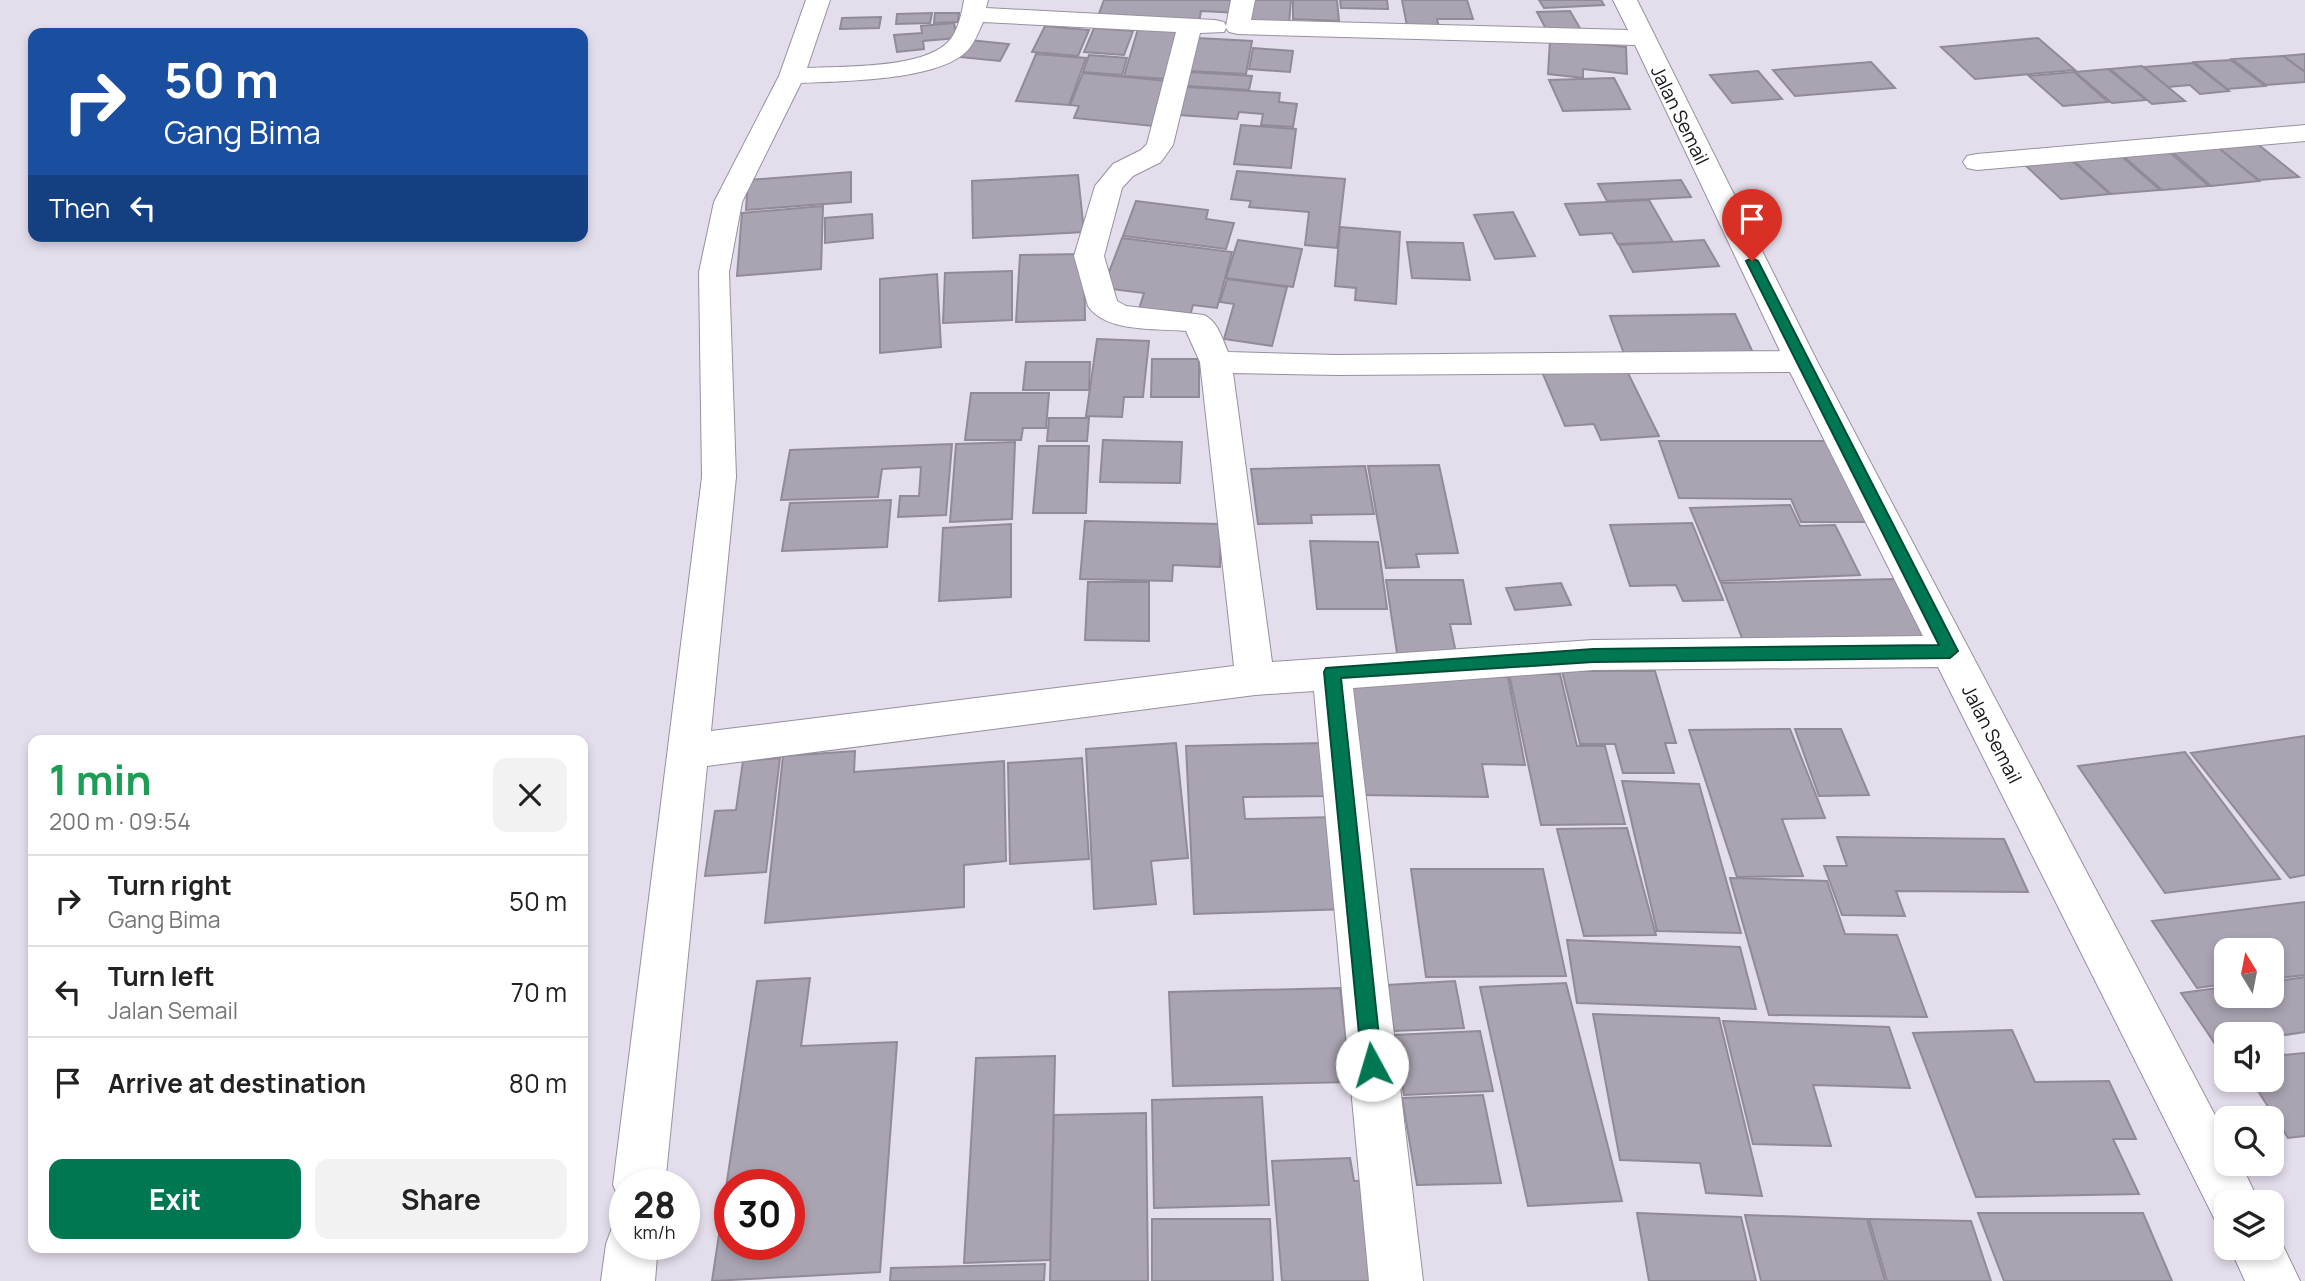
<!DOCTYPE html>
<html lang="en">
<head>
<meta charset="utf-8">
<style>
	body { margin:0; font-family:Manrope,sans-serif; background:#f2f2f2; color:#222; height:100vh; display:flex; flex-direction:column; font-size:26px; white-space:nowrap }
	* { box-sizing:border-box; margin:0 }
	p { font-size:23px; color:#767676 }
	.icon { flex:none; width:38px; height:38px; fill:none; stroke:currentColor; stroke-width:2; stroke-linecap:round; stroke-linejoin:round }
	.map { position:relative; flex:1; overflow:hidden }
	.details { position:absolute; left:28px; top:735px; width:560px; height:518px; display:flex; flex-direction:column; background:#fff; border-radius:14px; box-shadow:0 4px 10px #0003 }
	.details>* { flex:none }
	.top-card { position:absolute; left:28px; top:28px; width:560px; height:214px; border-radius:14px; box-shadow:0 4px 10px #0003; background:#1a4fa0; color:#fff; overflow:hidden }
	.needle { width:46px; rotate:350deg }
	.buttons { position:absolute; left:2214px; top:938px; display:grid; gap:14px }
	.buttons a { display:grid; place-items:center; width:70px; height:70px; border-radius:14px; background:#fff; box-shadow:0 4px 10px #0003; font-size:35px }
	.speed { position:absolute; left:609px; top:1169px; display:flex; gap:14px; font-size:35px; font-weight:700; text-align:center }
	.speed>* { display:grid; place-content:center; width:91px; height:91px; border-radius:50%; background:#fff; box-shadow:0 4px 10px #0003; line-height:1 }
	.speed small { font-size:18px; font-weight:400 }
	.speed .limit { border:10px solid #d22; background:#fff; color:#111 }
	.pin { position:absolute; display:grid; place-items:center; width:60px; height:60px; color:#fff; margin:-72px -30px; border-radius:50% 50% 50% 0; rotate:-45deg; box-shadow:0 0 7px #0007 }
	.pin .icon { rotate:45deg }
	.me { position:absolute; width:77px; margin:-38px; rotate:354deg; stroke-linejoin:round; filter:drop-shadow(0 0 5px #0008) }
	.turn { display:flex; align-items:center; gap:24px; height:147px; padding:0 21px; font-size:32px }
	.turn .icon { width:91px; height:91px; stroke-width:2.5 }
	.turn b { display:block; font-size:49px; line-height:60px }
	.then { display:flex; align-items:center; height:66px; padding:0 21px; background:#0003; gap:14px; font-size:26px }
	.round { display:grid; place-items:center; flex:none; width:74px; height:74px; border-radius:14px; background:#f2f2f2 }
	.head { display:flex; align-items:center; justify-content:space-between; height:119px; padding:0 21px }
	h1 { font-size:42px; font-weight:700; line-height:52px; color:#1e9e55 }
	.action { display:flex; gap:14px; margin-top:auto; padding:14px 21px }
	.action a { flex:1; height:80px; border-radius:14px; background:#007753; color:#fff; font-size:28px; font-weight:700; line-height:80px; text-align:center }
	.action a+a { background:#f2f2f2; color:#222 }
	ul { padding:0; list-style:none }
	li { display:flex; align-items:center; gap:21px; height:91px; padding:0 21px; border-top:2px solid #e0e0e0 }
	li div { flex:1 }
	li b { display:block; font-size:26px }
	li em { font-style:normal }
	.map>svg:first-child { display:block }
	.building { fill:#aaa3b1; stroke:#918a97; stroke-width:2; fill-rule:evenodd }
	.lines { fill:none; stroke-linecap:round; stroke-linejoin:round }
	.street-casing { stroke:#97919e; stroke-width:2 }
	.street { fill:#fff; fill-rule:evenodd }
	.route { fill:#007753; stroke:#004d36; stroke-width:2 }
	.labels { text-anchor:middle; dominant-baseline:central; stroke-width:5; stroke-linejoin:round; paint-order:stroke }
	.street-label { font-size:19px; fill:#161418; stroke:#fff }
</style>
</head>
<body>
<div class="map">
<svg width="2305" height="1281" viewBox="0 0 2305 1281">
	<rect width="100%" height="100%" fill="#e4ddeb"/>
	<g class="building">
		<path d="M1104 0H1241L1239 13 1201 11 1199 22 1098 16Z"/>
		<path d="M1249 0H1291L1289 24 1247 22Z"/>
		<path d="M1293 0H1337L1339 21 1293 19Z"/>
		<path d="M1340 0H1387L1388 9 1341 8Z"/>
		<path d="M1402 0H1467L1473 19H1437L1439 27 1407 26Z"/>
		<path d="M1539 0H1601L1604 5 1544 8Z"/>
		<path d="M1570 11 1581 30 1547 31 1537 12Z"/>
		<path d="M932 13 930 23 896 24 897 14Z"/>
		<path d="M935 13H959L958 22 934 23Z"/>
		<path d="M881 17 879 28 840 29 842 18Z"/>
		<path d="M954 23 957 38 923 41 924 49 897 52 894 35 922 33 921 26Z"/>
		<path d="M1045 26 1089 30 1078 56 1032 52Z"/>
		<path d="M1094 28 1133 31 1124 55 1084 52Z"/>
		<path d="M1138 29 1180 32 1167 79 1124 76Z"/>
		<path d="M1197 38 1252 41 1246 74 1190 71Z"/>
		<path d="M2038 38 2075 70 1975 79 1941 47Z"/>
		<path d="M969 40 1009 44 1000 61 959 57Z"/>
		<path d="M1550 40 1626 47 1627 74 1583 69V78L1548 74Z"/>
		<path d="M1253 48 1293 51 1290 72 1249 69Z"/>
		<path d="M1036 54 1086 58 1069 105 1016 101Z"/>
		<path d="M2305 54V72L2283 56Z"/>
		<path d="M1089 55 1127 58 1122 75 1083 72Z"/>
		<path d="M2283 56 2305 72V82L2266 85 2232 59Z"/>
		<path d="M2231 60 2265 86 2227 89 2194 62Z"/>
		<path d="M1871 62 1895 88 1795 96 1773 70Z"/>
		<path d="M2193 63 2229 91 2200 94 2190 85 2168 87 2144 67Z"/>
		<path d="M2142 66 2185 101 2152 104 2110 69Z"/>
		<path d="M2108 69 2146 100 2112 103 2075 72Z"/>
		<path d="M1758 71 1782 99 1732 103 1710 75Z"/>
		<path d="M1190 72 1252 76 1249 90 1187 86Z"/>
		<path d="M2074 72 2108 102 2063 106 2029 76Z"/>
		<path d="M1083 73 1168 81 1153 126 1074 118 1079 106 1070 105Z"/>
		<path d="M1614 78 1630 109 1563 111 1549 80Z"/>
		<path d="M1186 87 1280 93 1279 102 1297 104 1293 127 1261 125 1263 114 1239 112 1237 119 1179 115Z"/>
		<path d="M1241 125 1296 129 1291 168 1234 164Z"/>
		<path d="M2255 142 2299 177 2259 180 2216 146Z"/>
		<path d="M2216 146 2259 181 2211 186 2170 150Z"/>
		<path d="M2168 151 2209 186 2162 190 2122 155Z"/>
		<path d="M2120 155 2160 190 2111 194 2073 160Z"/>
		<path d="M2070 159 2110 194 2061 199 2024 164Z"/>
		<path d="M1237 171 1345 179 1337 248 1305 245 1309 212 1249 207 1251 201 1231 199Z"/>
		<path d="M851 172V202L746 210 748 180Z"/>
		<path d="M1078 175 1084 232 973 238 972 181Z"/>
		<path d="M1681 180 1691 197 1607 201 1598 184Z"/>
		<path d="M1649 200 1673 242 1618 244 1612 233 1580 235 1565 204Z"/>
		<path d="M1136 201 1208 210 1206 219 1234 223 1226 249 1123 236Z"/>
		<path d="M823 206 821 269 737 276 742 213Z"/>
		<path d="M1513 212 1535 256 1495 259 1474 215Z"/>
		<path d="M872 214 873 238 825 243V218Z"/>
		<path d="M1340 227 1400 232 1396 304 1355 300 1356 288 1335 286Z"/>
		<path d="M1122 238 1232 252 1217 308 1193 305 1190 316 1139 309 1144 293 1103 288Z"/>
		<path d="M1238 240 1302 249 1293 287 1226 278Z"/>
		<path d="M1704 240 1719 266 1633 272 1619 245Z"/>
		<path d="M1407 242 1463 243 1470 280 1412 278Z"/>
		<path d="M1084 254 1085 320 1016 322 1020 255Z"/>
		<path d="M1012 271V320L943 323 945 273Z"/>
		<path d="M937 274 941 347 880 353V279Z"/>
		<path d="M1227 279 1287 287 1272 346 1224 339 1234 304 1220 302Z"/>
		<path d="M1735 314 1755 357 1626 359 1610 316Z"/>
		<path d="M1097 339 1149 341 1143 397H1124L1122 417 1086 416Z"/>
		<path d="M1152 359H1199V397H1151Z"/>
		<path d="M1026 362H1090L1089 390H1023Z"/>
		<path d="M1625 367 1659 436 1601 440 1594 424 1565 426 1542 372Z"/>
		<path d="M971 393H1049L1046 428H1023L1021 440H965Z"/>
		<path d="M1049 418H1089L1087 441H1047Z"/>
		<path d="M1103 440 1182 442 1180 483 1100 482Z"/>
		<path d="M1659 441H1834L1872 522H1801L1791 499 1679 498Z"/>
		<path d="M1015 442 1012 519 950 522 956 444Z"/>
		<path d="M952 444 946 515 898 517 900 496H919L921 467 882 469 878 497 781 500 790 450Z"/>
		<path d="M1039 446H1089L1086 513H1033Z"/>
		<path d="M1439 465 1458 553 1416 554 1419 567 1386 568 1368 466Z"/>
		<path d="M1365 466 1374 514 1311 515 1312 523 1258 524 1251 469Z"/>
		<path d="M891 500 887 547 782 551 790 503Z"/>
		<path d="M1790 505 1800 526 1835 525 1860 575 1720 581 1690 508Z"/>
		<path d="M1085 521 1221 524 1220 567 1173 565 1172 581 1080 579Z"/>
		<path d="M1692 523 1723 600 1683 601 1676 585 1630 586 1610 525Z"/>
		<path d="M1011 524V597L939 601 943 528Z"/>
		<path d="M1310 541 1378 542 1387 609H1317Z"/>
		<path d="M1896 579 1928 643 1745 646 1721 583Z"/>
		<path d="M1386 580H1463L1471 624H1450L1456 653H1397Z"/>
		<path d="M1088 582H1149V641L1085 640Z"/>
		<path d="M1561 583 1571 605 1515 610 1506 588Z"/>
		<path d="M1562 671H1655L1676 743H1665L1674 773H1623L1615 744H1580Z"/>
		<path d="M1509 674H1560L1577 746H1605L1625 824 1541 825Z"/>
		<path d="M1349 676 1508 677 1525 765 1482 764 1488 797 1362 795Z"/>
		<path d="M1790 729 1825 818 1782 819 1803 876 1737 877 1689 730Z"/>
		<path d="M1795 729H1841L1869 795 1819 796Z"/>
		<path d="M2305 736V875L2290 878 2191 753Z"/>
		<path d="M1176 743 1188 858 1151 861 1156 904 1094 909 1086 749Z"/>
		<path d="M1322 743 1328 796 1243 797 1245 819 1336 817 1349 909 1194 914 1186 746Z"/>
		<path d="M855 751 854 772 1004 761 1006 861 964 865V907L765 923 783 756Z"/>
		<path d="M2185 752 2280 879 2165 893 2078 766Z"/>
		<path d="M780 758 766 872 705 876 715 811 736 810 743 761Z"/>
		<path d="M1082 758 1089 859 1010 864 1008 763Z"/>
		<path d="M1622 781 1699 784 1741 933 1657 931Z"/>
		<path d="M1627 828 1656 935 1584 936 1557 829Z"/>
		<path d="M1837 837 2004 839 2028 892 1896 891 1905 916 1842 915 1824 866H1847Z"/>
		<path d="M1411 869H1543L1566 976 1426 977Z"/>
		<path d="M1730 878 1827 881 1845 934 1897 935 1927 1017 1769 1015Z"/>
		<path d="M2305 902V975L2272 979V950H2226V984L2197 988 2152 921Z"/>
		<path d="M1567 940 1740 947 1756 1009 1577 1003Z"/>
		<path d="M2305 977V1032L2272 1037V1034H2226V1043L2215 1044 2181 993 2226 987V996H2272V982Z"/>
		<path d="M810 978 801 1046 897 1042 880 1272 712 1281 757 981ZM730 1185H789V1244H730Z"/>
		<path d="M1455 981 1464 1028 1394 1031 1387 985Z"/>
		<path d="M1566 983 1622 1201 1528 1206 1480 987Z"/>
		<path d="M1340 988 1351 1082 1173 1086 1169 992Z"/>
		<path d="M1593 1014 1719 1018 1762 1196 1706 1193 1700 1163 1620 1160Z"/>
		<path d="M1723 1021 1889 1027 1910 1088 1813 1085 1831 1146 1753 1144Z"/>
		<path d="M2012 1030 2035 1082 2109 1081 2136 1139H2113L2139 1194 1976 1197 1913 1033Z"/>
		<path d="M1480 1031 1493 1091 1404 1095 1394 1035Z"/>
		<path d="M2305 1053V1136L2288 1138 2251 1080H2272V1056Z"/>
		<path d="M1055 1056 1050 1260 964 1263 976 1058Z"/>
		<path d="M1483 1095 1501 1183 1417 1185 1402 1098Z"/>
		<path d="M1262 1097 1269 1205 1154 1208 1152 1100Z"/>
		<path d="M1146 1113 1148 1281H1050L1054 1115Z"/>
		<path d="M1350 1158 1354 1181 1380 1180 1393 1281H1282L1272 1161Z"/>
		<path d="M1637 1213 1741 1217 1756 1281H1649Z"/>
		<path d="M1978 1213H2143L2172 1281H2004Z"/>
		<path d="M1745 1215 1867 1219 1885 1281H1761Z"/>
		<path d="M1152 1219H1270L1273 1281H1152Z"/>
		<path d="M1869 1219 1971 1221 1991 1281H1887Z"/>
		<path d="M1045 1264 1044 1281H890L891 1268Z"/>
	</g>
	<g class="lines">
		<defs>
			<g id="street">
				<path d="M806 0H830L807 68C844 66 924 69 949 41 958 31 962 13 964 0H988L986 8 1215 20 1224 22 1226 26 1231 0H1255L1251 20 1628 30 1613 0H1637L1817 361 2226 1136V1164H2241L2259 1202H2226V1225L2215 1220 1938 667 1593 670 1353 688 1423 1281H1369L1314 691 1255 695 707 766 665 1185H625V1205L621 1203 613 1185 702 477 699 272 714 202 779 76ZM983 22 1176 32 1147 144 1141 150 1113 164 1095 186 1074 256 1088 306C1106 333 1157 328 1186 331L1200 362 1234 666 711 731 736 477 729 272 742 202 801 83C842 81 939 81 968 50 975 42 979 31 983 22ZM1226 28 1229 32 1238 34 1635 45 1780 351 1337 355 1228 352C1222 338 1218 322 1204 315L1126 306 1117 301 1104 256 1122 188 1133 176 1161 162 1173 145 1200 33 1224 32ZM1790 372 1923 636 1593 640 1272 662 1233 373 1337 375Z"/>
				<path d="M2305 125V141L1977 170 1967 168 1963 162 1967 156 1977 154Z"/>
				<path d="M625 1221V1244H658L655 1281H601L606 1244 613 1225Z"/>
				<path d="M2272 1228 2275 1229 2300 1281H2245L2230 1248H2272Z"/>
			</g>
		</defs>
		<use href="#street" class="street-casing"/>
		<use href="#street" class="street"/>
	</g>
	<path class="route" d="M1752 258 1758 261 1958 651 1950 658 1593 662 1341 678 1382 1065 1379 1072 1372 1075 1365 1072 1362 1065 1324 672 1326 668 1593 649 1939 645 1746 261Z"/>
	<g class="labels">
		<g class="street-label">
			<text transform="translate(1680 115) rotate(64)">Jalan Semail</text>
			<text transform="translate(1992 734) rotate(63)">Jalan Semail</text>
		</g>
	</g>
</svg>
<div class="buttons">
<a><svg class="needle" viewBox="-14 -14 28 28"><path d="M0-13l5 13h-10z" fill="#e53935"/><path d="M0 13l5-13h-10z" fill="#767676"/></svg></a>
<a><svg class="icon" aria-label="sound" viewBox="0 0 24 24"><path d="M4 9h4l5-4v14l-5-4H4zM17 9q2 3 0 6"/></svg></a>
<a><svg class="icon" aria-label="search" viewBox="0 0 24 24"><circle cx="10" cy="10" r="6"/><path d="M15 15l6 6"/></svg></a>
<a><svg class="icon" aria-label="layers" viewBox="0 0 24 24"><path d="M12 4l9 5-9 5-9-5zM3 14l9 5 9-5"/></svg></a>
</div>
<div class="speed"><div>28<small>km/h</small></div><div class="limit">30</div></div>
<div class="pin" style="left:1752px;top:261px;background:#d93025"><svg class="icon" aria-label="arrive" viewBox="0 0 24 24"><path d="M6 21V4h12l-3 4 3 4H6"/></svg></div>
<svg class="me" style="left:1372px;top:1065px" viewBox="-20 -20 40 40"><circle r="19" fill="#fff"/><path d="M0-13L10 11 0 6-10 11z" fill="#007753"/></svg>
<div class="top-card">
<div class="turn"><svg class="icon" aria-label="right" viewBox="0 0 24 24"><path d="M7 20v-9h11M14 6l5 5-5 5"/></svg><div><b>50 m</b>Gang Bima</div></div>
<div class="then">Then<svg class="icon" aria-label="left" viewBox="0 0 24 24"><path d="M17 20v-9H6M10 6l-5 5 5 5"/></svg></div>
</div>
<section class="details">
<div class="head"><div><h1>1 min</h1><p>200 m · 09:54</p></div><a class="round"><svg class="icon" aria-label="close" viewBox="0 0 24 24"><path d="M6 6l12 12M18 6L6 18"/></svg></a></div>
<ul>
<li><svg class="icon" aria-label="right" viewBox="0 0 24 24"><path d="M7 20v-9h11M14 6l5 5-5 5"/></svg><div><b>Turn right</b><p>Gang Bima</p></div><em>50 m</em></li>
<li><svg class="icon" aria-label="left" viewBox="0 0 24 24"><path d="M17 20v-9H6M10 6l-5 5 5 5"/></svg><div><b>Turn left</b><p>Jalan Semail</p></div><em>70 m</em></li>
<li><svg class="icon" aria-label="arrive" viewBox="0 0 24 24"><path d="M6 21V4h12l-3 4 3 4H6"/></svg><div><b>Arrive at destination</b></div><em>80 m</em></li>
</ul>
<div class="action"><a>Exit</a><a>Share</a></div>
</section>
</div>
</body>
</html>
